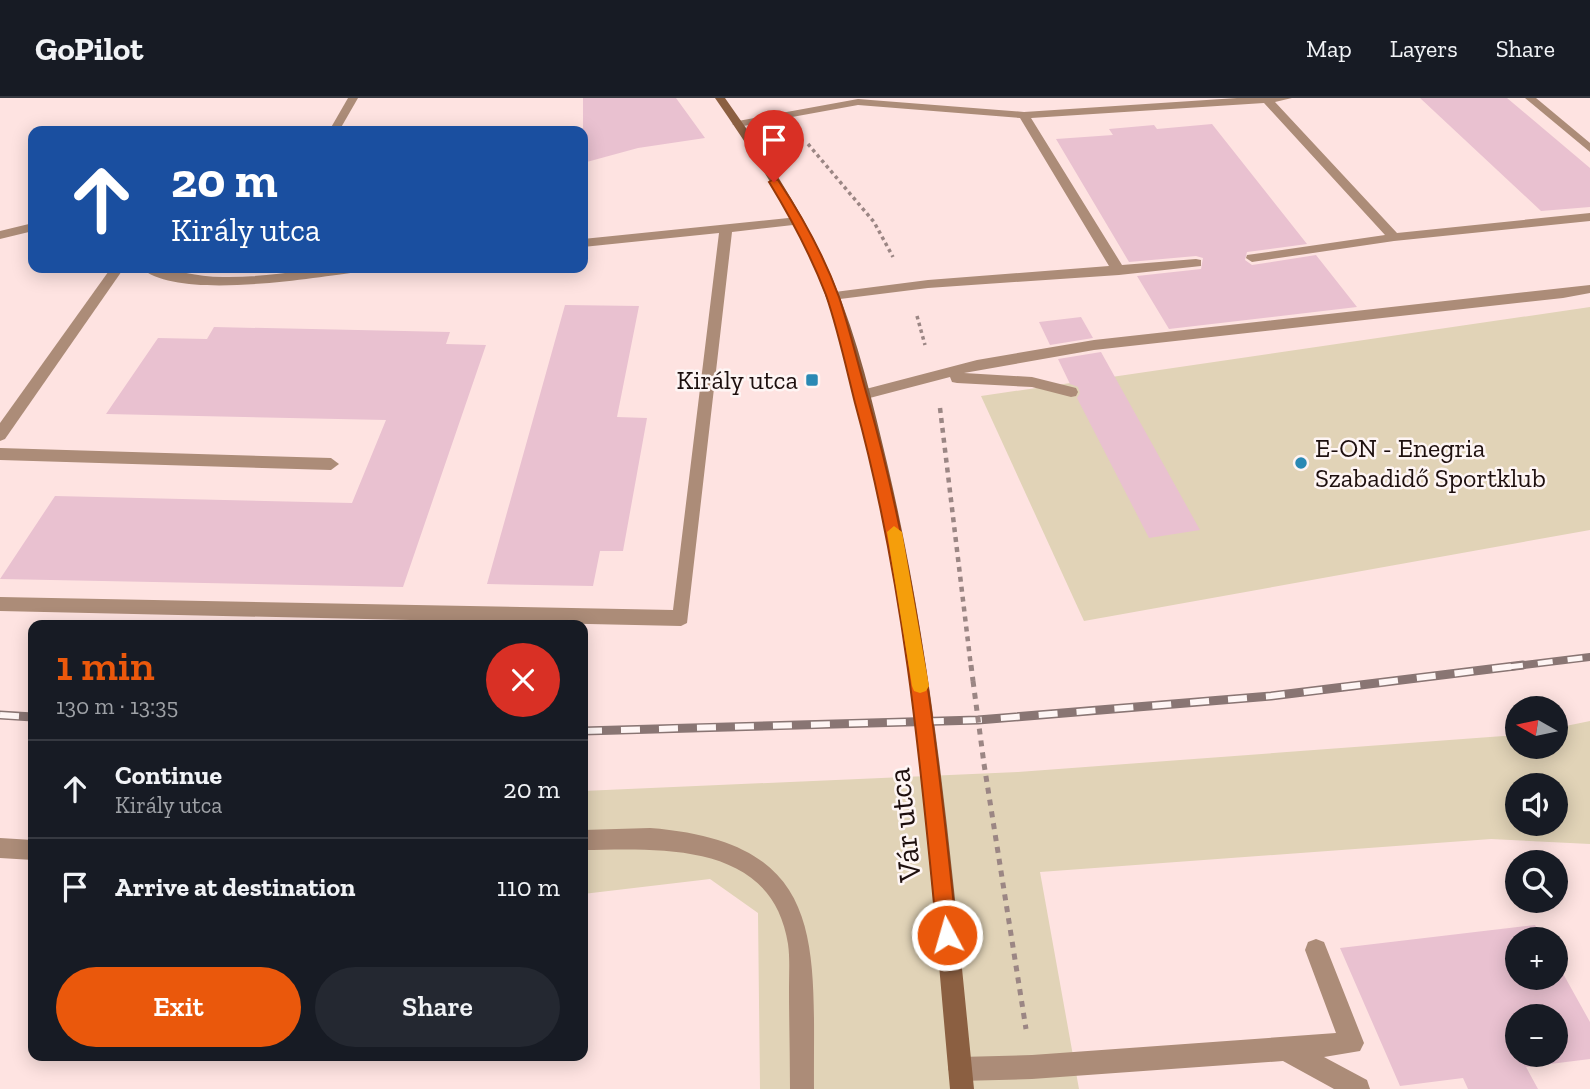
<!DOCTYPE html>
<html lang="en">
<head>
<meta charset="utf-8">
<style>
	body { margin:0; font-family:"Zilla Slab",serif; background:#242831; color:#f1f3f6; height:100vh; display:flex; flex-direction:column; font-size:26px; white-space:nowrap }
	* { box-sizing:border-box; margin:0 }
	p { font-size:23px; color:#9ea1a6 }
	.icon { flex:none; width:38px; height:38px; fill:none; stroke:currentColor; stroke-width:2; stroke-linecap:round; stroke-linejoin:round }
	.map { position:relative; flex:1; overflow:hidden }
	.sheet { position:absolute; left:28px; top:522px; width:560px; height:441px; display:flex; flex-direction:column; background:#171b24; border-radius:14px; box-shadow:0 4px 18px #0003 }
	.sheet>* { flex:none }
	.guide { position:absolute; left:28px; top:28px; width:560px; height:147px; border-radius:14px; box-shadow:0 4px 18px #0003; background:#1a4fa0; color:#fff; overflow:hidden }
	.needle { width:46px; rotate:279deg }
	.fabs { position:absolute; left:1505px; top:598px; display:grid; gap:14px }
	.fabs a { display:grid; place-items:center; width:63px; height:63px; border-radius:50%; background:#171b24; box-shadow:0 4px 18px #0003; font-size:35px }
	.pin { position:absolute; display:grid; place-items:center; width:60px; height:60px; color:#fff; margin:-72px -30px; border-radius:50% 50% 50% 0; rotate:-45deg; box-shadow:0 0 7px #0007 }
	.pin .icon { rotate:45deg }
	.me { position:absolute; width:77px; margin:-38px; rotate:354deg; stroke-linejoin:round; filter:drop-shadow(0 0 5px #0008) }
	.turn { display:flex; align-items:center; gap:24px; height:147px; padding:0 28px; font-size:32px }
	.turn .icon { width:91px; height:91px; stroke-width:2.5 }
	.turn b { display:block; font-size:49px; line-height:60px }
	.round { display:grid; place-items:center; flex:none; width:74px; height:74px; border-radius:37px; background:#242831 }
	.headline { display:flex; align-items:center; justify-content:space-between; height:119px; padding:0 28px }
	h1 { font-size:42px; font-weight:600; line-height:52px; color:#ea580c }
	.cta { display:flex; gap:14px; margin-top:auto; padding:14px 28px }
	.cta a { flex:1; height:80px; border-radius:42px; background:#ea580c; color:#fff; font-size:28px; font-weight:600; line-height:80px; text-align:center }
	.cta a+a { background:#242831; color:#f1f3f6 }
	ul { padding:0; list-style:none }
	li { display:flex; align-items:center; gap:21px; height:98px; padding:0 28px; border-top:2px solid #363941 }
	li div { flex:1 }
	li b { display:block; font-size:26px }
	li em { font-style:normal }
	header { display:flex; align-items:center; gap:42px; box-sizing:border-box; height:98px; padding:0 35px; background:#171b24; border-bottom:2px solid #363941 }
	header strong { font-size:33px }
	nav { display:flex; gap:38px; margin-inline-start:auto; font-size:24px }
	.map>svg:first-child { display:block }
	.green { fill:#e1d3b7; fill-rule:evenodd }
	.building { fill:#e9c1d0; fill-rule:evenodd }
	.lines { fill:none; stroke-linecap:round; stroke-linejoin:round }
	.path-far2 { stroke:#9b8684; stroke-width:3.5; stroke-dasharray:3.5 3.5; stroke-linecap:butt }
	.path-far1 { stroke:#9b8684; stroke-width:4.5; stroke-dasharray:5 5; stroke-linecap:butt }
	.path { stroke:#9b8684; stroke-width:5; stroke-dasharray:6 6; stroke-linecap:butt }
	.service { fill:#ac8c78; fill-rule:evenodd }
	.secondary { fill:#8b5f41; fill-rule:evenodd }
	.rail-far1-casing { stroke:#897573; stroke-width:8 }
	.rail-casing { stroke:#897573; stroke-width:9 }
	.rail-far1 { stroke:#fef5f4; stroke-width:5; stroke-dasharray:15; stroke-linecap:butt }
	.rail { stroke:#fef5f4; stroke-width:6; stroke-dasharray:19; stroke-linecap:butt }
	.path-bridge { stroke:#9b8684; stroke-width:5; stroke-dasharray:6 6; stroke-linecap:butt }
	.route { fill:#ea580c; stroke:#983908; stroke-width:2 }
	.slow { fill:#f59e0b }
	.poi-dot { fill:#2a89b4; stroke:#fef5f4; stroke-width:2.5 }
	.labels { text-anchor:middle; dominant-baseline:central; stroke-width:5; stroke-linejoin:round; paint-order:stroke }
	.poi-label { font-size:26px; fill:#1d0f0e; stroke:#fef5f4; text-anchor:end }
	.near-street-label { font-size:32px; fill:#1d0f0e; stroke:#fef5f4 }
</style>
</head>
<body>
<header>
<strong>GoPilot</strong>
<nav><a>Map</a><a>Layers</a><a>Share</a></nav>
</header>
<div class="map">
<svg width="1590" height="991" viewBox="0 0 1590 991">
	<rect width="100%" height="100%" fill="#fee3e1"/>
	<g class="green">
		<path d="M1590 209V432L1084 523 981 298Z"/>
		<path d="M1590 623V746L1491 741 1040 774 1079 991H760L758 815 710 781 583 796V693L1018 674 1517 637V649H1556V630ZM1517 688H1556V726H1517Z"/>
	</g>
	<g class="building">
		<path d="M583 0H676L705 40 638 50 583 65Z"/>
		<path d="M1420 0H1507L1590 70V109L1541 113Z"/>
		<path d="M1212 26 1307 146 1247 154 1245 162 1252 167 1316 157 1357 209 1169 231 1137 178 1201 171 1203 160 1196 158 1129 164 1056 41 1113 37 1109 31 1154 27 1157 31Z"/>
		<path d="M565 207 639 208 617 319 647 320 623 453H600L593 488 487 486Z"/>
		<path d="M1081 219 1093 240 1050 247 1039 224Z"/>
		<path d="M214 229 450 234 446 246 486 247 403 489 0 481 55 398 352 405 386 322 106 316 158 240 207 241Z"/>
		<path d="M1101 254 1200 432 1149 440 1077 300 1080 295 1078 289 1070 286 1058 261Z"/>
		<path d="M1535 827 1544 842H1517V880H1556V863L1590 924V961L1526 969 1538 991H1468L1463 980 1400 988 1340 850ZM1517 919H1556V957H1517Z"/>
	</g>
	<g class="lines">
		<g class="path-far2">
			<path d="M808 46 874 124 893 159"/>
			<path d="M917 218 925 247"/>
		</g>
		<path class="path-far1" d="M940 310 971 569"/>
		<g class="path">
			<path d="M971 567 973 583"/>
			<path d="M984 666 1026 931"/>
		</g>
		<g class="service">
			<path d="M348 0H358L339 33H329Z"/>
			<path d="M1237 0H1292L1275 4 1397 135 1590 115V123L1394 143 1252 164 1246 160 1247 157 1385 137 1264 5 1031 20 1122 167 1196 161 1201 162V168L1119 177 928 190 832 202 825 198 827 195 928 182 1109 168 1020 20 858 7 738 29 732 26 738 23 858 1 1024 14Z"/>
			<path d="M1525 0H1536L1590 45V54Z"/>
			<path d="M798 119 804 123 802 126 732 134 687 525 681 528 0 513V499L673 512 719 135 583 149V141Z"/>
			<path d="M33 125V133L0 141V133Z"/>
			<path d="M111 170H124L5 341 0 343V325Z"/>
			<path d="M141 170C168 169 195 179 223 179 270 180 317 168 365 170L358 174C311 180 178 203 141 170Z"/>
			<path d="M1590 187V195L1563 200 1094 252 964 275 1032 279 1076 290 1078 294 1076 298 1071 299 1032 289 957 285 952 284 950 279 862 302 855 297 862 292 977 262 1094 242Z"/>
			<path d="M0 350 331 360 339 366 331 372 0 362Z"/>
			<path d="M650 730C830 744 813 847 814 991H790C790 957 789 923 789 889 789 875 790 860 788 846 772 743 662 751 583 752V732Z"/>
			<path d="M0 740 33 742V762L0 760Z"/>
			<path d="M1316 841 1324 844 1364 945 1360 953 1324 959 1367 982 1370 991H1334L1283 963 1032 981 960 983 952 979 948 971 952 963 960 959 1032 957 1336 935 1305 852 1308 844Z"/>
		</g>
		<path class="secondary" d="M715 0H725C766 58 805 117 833 182 858 241 873 306 888 369 936 573 953 783 974 991H950C931 784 918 575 873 372 858 308 844 243 820 183 794 117 755 58 715 0Z"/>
		<defs>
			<path id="rail-far1" d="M1508 569 1590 559"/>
			<g id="rail">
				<path d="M0 617 33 619"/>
				<path d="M583 633 978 622 1271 598 1523 567"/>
			</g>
		</defs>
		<use href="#rail-far1" class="rail-far1-casing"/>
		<use href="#rail" class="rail-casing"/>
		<use href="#rail-far1" class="rail-far1"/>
		<use href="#rail" class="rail"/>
		<path class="path-bridge" d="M973 583 984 666"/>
	</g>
	<path class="route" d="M774 81 778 82C802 118 824 158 839 199 850 232 858 267 868 301 919 480 938 653 957 837L954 844 947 847 940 844 937 837C920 657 903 479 855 305 846 269 838 232 826 197 811 158 791 120 769 84Z"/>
	<path class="slow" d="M894 428 902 434 929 588 926 593 920 595 914 593 912 588 887 434Z"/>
	<g class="poi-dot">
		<rect x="805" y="275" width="14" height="14" rx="3.5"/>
		<circle cx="1301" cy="365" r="7"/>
	</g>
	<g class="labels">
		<g class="poi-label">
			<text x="798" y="282">Király utca</text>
			<text x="1315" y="350" text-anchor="start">E-ON - Enegria<tspan x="1315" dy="30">Szabadidő Sportklub</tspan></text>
		</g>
		<g class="near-street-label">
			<text transform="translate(904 727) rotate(-96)">Vár utca</text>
		</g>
	</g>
</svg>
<div class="fabs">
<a><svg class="needle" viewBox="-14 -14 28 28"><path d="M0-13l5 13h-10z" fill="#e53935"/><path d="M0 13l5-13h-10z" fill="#9ea1a6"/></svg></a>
<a><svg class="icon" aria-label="sound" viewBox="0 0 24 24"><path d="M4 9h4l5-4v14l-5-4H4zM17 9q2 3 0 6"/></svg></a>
<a><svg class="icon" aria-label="search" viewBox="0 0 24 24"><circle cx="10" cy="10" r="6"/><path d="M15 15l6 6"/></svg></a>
<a>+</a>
<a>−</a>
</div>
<div class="pin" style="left:774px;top:84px;background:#d93025"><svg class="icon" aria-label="arrive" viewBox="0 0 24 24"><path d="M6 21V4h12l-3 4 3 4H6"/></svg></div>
<svg class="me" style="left:947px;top:837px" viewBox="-20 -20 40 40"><circle r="17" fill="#ea580c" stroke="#fff" stroke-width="3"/><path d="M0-11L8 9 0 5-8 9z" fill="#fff"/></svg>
<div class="guide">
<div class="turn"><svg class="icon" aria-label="ahead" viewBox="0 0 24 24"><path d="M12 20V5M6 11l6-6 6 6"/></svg><div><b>20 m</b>Király utca</div></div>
</div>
<section class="sheet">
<div class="headline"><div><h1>1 min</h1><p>130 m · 13:35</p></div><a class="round" style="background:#d93025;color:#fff"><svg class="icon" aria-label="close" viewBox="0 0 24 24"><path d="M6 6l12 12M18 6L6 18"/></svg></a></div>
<ul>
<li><svg class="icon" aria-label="ahead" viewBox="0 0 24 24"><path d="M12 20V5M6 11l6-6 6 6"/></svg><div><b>Continue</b><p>Király utca</p></div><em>20 m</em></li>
<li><svg class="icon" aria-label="arrive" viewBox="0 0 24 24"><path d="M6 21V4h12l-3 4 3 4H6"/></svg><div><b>Arrive at destination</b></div><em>110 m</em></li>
</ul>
<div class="cta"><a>Exit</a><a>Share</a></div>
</section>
</div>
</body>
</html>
